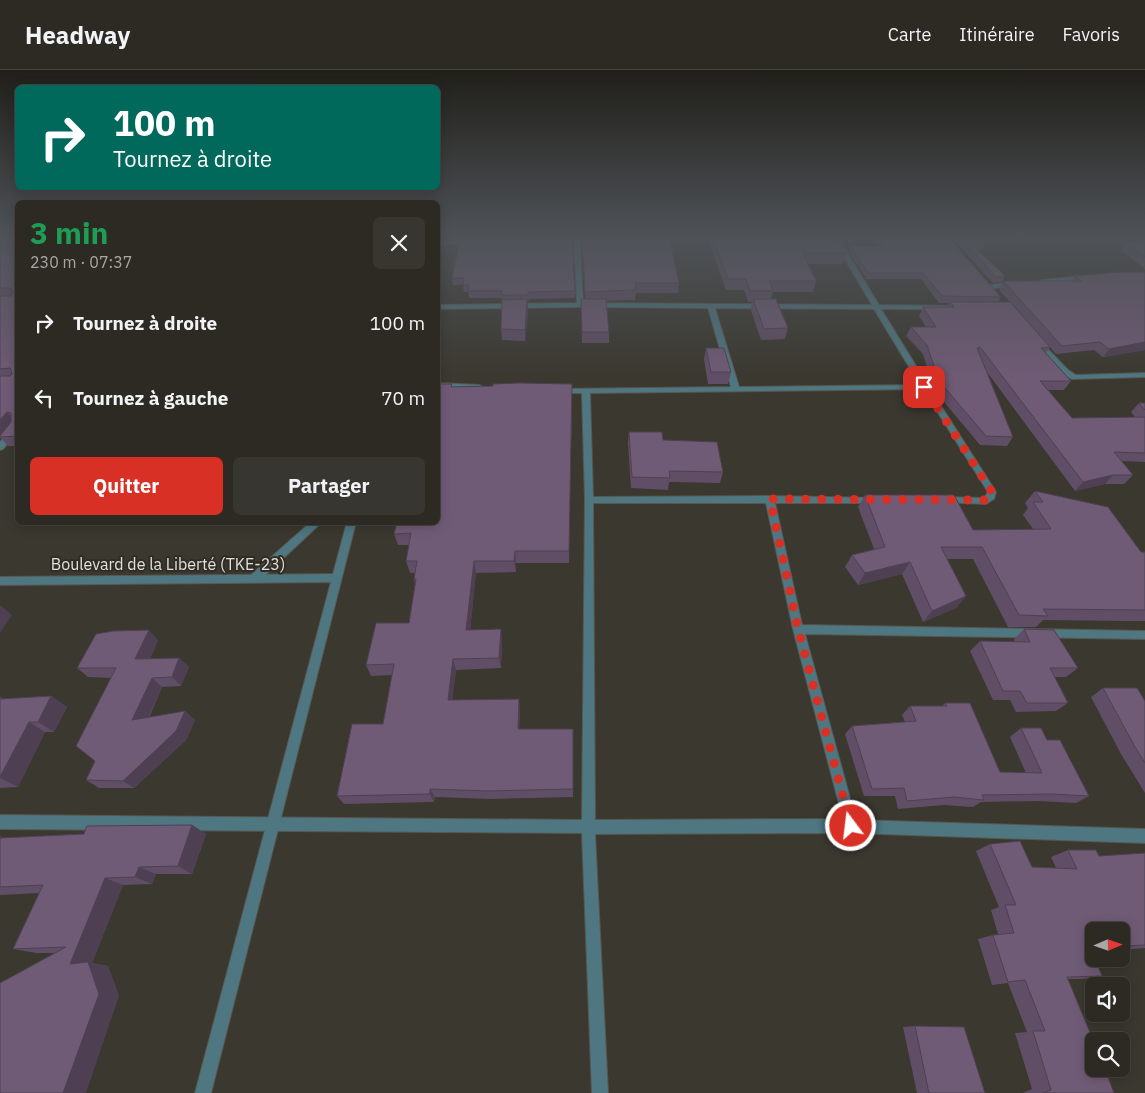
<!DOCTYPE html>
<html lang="fr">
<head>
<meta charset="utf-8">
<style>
	body { margin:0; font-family:"IBM Plex Sans",sans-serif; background:#383630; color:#f1f3f6; height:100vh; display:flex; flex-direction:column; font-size:19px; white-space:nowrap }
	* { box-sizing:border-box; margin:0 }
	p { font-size:16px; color:#a6a7a6 }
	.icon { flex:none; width:28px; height:28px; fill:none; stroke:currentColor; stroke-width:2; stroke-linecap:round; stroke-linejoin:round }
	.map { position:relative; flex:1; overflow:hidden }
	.drawer { position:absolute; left:15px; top:130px; width:425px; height:325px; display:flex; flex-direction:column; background:#2c2a23; border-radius:8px; box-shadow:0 2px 12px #0003,0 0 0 1px #484641 }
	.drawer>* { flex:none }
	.top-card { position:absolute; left:15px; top:15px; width:425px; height:105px; border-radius:8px; box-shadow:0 2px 12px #0003,0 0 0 1px #484641; background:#00695c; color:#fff; overflow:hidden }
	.needle { width:32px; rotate:88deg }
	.fabs { position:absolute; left:1085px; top:852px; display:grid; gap:10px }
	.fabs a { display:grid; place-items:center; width:45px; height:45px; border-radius:8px; background:#2c2a23; box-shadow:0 2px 12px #0003,0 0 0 1px #484641; font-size:25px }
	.pin { position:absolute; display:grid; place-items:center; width:42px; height:42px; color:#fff; margin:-21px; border-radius:10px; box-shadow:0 2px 8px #0006 }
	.me { position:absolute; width:55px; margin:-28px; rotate:345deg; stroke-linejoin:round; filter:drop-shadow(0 0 4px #0008) }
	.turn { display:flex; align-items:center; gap:18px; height:105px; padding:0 15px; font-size:22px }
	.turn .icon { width:65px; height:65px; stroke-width:2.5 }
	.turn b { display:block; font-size:35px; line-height:42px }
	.round { display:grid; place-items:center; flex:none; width:52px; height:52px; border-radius:8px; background:#383630 }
	.head { display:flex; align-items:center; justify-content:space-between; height:85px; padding:0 15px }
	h1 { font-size:30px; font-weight:700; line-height:38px; color:#1e9e55 }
	.primary-button { display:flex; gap:10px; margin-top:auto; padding:10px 15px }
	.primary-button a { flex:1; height:58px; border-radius:8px; background:#d93025; color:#fff; font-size:20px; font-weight:700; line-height:58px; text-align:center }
	.primary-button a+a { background:#383630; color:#f1f3f6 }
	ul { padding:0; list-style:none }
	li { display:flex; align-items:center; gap:15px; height:75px; padding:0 15px }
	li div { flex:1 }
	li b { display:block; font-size:19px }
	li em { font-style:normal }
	header { display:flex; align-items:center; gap:30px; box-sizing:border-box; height:70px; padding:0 25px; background:#2c2a23; border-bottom:1px solid #484641 }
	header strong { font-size:24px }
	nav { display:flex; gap:28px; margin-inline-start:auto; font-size:18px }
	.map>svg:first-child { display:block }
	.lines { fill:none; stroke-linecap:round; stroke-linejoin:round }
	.minor-casing { stroke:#58564e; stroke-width:2 }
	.tertiary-casing { stroke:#58564e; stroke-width:2 }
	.minor { fill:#4e7781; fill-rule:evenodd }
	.tertiary { fill:#4e7781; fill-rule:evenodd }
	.wall { fill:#5f4e65 }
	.shaded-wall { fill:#4e4052 }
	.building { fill:#6f5b75; stroke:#4e4052 }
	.route { stroke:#d93025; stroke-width:9; stroke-dasharray:0 16.2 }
	.labels { text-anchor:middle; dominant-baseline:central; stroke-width:4; stroke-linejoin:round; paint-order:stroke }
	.street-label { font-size:16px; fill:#e1dfda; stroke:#2f2d25 }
</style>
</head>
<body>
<header>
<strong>Headway</strong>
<nav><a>Carte</a><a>Itinéraire</a><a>Favoris</a></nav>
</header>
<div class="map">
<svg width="1145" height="1023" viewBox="0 0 1145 1023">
	<rect width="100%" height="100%" fill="#3a382f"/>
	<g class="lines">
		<defs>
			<g id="minor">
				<path d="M574 166H596L599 168 596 170H580L583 233 872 235 831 166H837L879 235 958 236V238L956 239H881L929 317 996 422 994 429 986 434 942 432 941 430 945 427 984 428 988 422 923 319 590 323 593 427 770 426 878 428 879 430 875 433H775L802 555 1145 561V569L805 564 856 750 1145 759V773L851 763 595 764 608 1023H592L582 763 0 759V745L582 750 585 430 582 323H558L554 321 558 319 731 317 708 238 580 237 438 239V235L577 233 574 170 560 171 557 169ZM715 238 874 239 920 315 739 317ZM593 433H766L793 559 843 749 595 750Z"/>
				<path d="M658 167H723L726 169 723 171 656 170V168Z"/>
				<path d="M473 170 475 171V173L438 175V171Z"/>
				<path d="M1084 206 1086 207V209L1041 214 1038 212 1041 210Z"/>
				<path d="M1014 212 1017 214 1016 215 989 219 986 217 989 215Z"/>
				<path d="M1038 270 1040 271 1068 300 1076 305 1145 303V307L1072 309 1062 304 1036 273 1035 272Z"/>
				<path d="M438 313 479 315 483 317 479 319 438 317Z"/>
				<path d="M15 354H18V362L3 379 0 380V372Z"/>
				<path d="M311 452H322L259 511H251L250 508 251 505Z"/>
			</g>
			<path id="tertiary" d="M347 452H356L211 1023H195L331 512 0 515V507L333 504Z"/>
		</defs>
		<use href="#minor" class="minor-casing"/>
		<use href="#tertiary" class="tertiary-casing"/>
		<use href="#minor" class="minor"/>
		<use href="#tertiary" class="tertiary"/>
	</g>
	<g class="wall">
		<path d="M0 166H18V376H8L1 368 0 369Z"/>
		<path d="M455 166H530L455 168Z"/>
		<path d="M582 166 679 213 678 223H636L635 230 606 231 609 262V273H582L581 229H585Z"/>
		<path d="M710 166H834L846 183 842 194H808L816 211 813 222H773L771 229 788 258 785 269 761 270 751 240 752 232H748L744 220H726L709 172Z"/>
		<path d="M871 166H947L1001 227 998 232H1010L999 220 1003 211H1071L1075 206 1120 202 1145 280 1103 287 1094 280 1056 284 1014 237 1050 277 1046 283 1071 311 1064 320H1048L1072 348 1135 347 1131 342 1139 333H1145V392L1122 391 1133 405 1124 414H1105L1075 421 987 302 1013 367 1007 376 980 375 934 320 923 284 906 266 911 257H926L919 246 923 237H947L949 233H939L921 209H866L849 182 851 176H879Z"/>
		<path d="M950 166H977L985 174 982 180H978L1005 206 1002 212 993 213Z"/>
		<path d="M1145 166V172L1142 170Z"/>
		<path d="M460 169 575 221V228L529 229 528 232H527L528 241 525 271 502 270 501 259 502 228H469L468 222H464L463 215H453L452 208Z"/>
		<path d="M1145 172V199L1122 181 1127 173Z"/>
		<path d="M706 278 731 302 728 314H708L704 289Z"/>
		<path d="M452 314V317L572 314 569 493H516V502L476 503 470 560 502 570 501 598 456 600 452 630 520 638 519 659H573V727L491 729 435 727 434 732 344 734 337 726 383 654 392 605 371 606 366 595 409 553 415 515 414 509 415 503H410L406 491 409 475H398L394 464Z"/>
		<path d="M629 362 663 370 723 402 720 413 669 412 668 420 631 418 628 373Z"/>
		<path d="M1035 421 1141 482H1145V551H1126L1043 550 1036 557H1008L973 489H947L966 526 956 538 923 552 902 504 858 515 845 497 852 485 874 479 858 437 865 425 973 460 1033 459 1023 445 1028 438 1025 433Z"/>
		<path d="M1024 559 1078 598 1066 607H1055L1068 633 1056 641 1016 642 1010 630H993L970 581 980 571 1015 572 1014 569Z"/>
		<path d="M158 570 150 589 179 588 189 597 181 616 162 617 149 648 185 641 195 650 186 670 134 718H99L86 710 95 691 111 608 88 607 77 598Z"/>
		<path d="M1103 618 1145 631V723L1121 684 1091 627Z"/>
		<path d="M51 626 67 637 54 662H45L18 717 0 718V627L3 629Z"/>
		<path d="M945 633 1000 702 1026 703 1010 667 1021 658 1047 670 1089 726 1076 733 1038 731 981 732 973 737 944 735 898 739 895 726H864L845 664 852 656 905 652 902 645 910 636H942Z"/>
		<path d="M192 755 206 764 192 804H156L152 814 123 815 92 893 108 896 119 926 55 883H36L13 879 39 823 0 825V766H1L0 768 84 764Z"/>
		<path d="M990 774 1032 797 1056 798 1051 787 1068 780 1099 786 1145 783V878L1121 880V861H1094V881H1091L1102 906 1083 909H1068L1114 1023H1023L1032 1019 1015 963 1027 962 1008 913 992 915 978 869 993 865 998 864 991 840 999 837 976 781Z"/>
		<path d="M915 956 985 1023H917L903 957Z"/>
	</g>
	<g class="shaded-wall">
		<path d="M527 229 528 241 525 271V260Z"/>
		<path d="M1145 272V280L1103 287 1109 279Z"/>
		<path d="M7 342 15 352 0 367V350Z"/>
		<path d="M1113 405 1105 414 1075 421 1083 412Z"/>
		<path d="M515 481 516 493V502L514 491Z"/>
		<path d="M474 491 476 503 469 571 466 560Z"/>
		<path d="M910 492 902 504 858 515 865 503Z"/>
		<path d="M966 526 956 538 923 552 932 541Z"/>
		<path d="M0 535 12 545 0 563Z"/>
		<path d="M501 559 502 570 501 598 499 588Z"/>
		<path d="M149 560 158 570 146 599 135 589Z"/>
		<path d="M179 588 189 597 181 616 172 607Z"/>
		<path d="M453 589 456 600 451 640 448 630Z"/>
		<path d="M152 608 162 617 143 659 132 650Z"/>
		<path d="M51 626 67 637 54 662 38 652Z"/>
		<path d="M519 629 520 638 519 668 518 659Z"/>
		<path d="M185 641 195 650 186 670 134 718 123 711Z"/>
		<path d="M29 652 45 662 18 717 0 708V707Z"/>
		<path d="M430 719 435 727 434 732 430 724Z"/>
		<path d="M192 755 206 764 192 804 178 796Z"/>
		<path d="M139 797 156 804 152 814 135 807Z"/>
		<path d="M105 808 123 815 92 893 108 896 119 926 86 1023H63L70 894Z"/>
	</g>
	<g class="building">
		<path d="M14 166H18V366L0 367V366L11 352V343L7 342 0 350V306H10L12 304 10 298 0 299V226H11L13 224 11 218H0V169H12L14 167Z"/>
		<path d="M560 166H572L575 221 528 222V225H502V221H468L469 215H463L464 208H452L460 169Z"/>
		<path d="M582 166H669L679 213H635L636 220 585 222Z"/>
		<path d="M712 166H834L846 183H803L816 211H769L773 221H750L746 209H728Z"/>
		<path d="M878 166H947L1001 227 942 226 923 203H868L851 176H886Z"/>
		<path d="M958 166H977L985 174H972L1005 206 996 207Z"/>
		<path d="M1145 172V187L1127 173Z"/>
		<path d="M1120 202H1145V272L1109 279 1100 272 1062 276 1003 211H1081L1075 206Z"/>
		<path d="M527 229 525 260 501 259 502 230Z"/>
		<path d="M581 229H606L609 262H582Z"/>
		<path d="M753 229H776L788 258 764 259Z"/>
		<path d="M950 232H1010L1050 277 1041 278 1071 311H1040L1072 348 1145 347V383L1114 382 1133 405H1113L1083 412 980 277 977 278 1013 367 986 366 939 311 927 275 911 257H936L923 237H954Z"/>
		<path d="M706 278H724L731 302H711Z"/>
		<path d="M519 313 572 314 569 481H515L514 491H474L466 560 501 559 499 588 453 589 448 630 519 629 518 659H573V719L488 721 430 719V724L337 726 352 654H383L394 594 366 595 376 553H409L416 509H414L417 491H406L411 463 394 464 397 452H438V314H452L451 317 493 316V314Z"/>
		<path d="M1139 333H1145V340Z"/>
		<path d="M629 362H662L663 370 717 372 723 402 669 401 670 408 632 407Z"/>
		<path d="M1035 421 1108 437 1141 482H1145V540L1043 539 1048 546 1019 545 982 477H941L966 526 932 541 910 492 865 503 852 485 885 477 865 425H954L973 460 1051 459 1033 432H1043Z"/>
		<path d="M1024 559 1054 560 1078 598H1050L1068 633H1027L1020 621H1003L980 571 1030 572Z"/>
		<path d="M149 560 135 589 179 588 172 607 152 608 132 650 185 641 176 661 123 711 86 710 95 691 76 676 116 598H77L96 564 113 561Z"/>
		<path d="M1103 618H1137L1145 631V693L1135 677Z"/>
		<path d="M51 626 38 652H29L0 707V629Z"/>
		<path d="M945 633H970L1000 702 1042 703 1021 658H1041L1047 670H1060L1089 726 1051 724 982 725 984 730 954 727 907 731 904 718 872 719 852 656 916 651 910 636H947Z"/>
		<path d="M192 755 178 796 139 797 135 807 105 808 70 894 88 892 99 924 63 1023H0V913L66 877 13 879 43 815 0 817V768L84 764 87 756Z"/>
		<path d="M1020 771 1032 797 1077 799 1068 780H1096L1099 786 1145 783V875L1121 876V861H1094V877L1090 878 1094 887V889H1095L1102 906 1067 907 1094 972V999H1105L1114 1023H1043L1051 1020 1033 961H1045L1025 910 1008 912 993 865 1014 863 1005 835H1016L990 774Z"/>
		<path d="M915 956 964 957 985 1023H929Z"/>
	</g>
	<linearGradient id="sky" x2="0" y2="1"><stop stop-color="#201f1a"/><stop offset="0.54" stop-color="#4f5358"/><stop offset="1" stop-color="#4f5358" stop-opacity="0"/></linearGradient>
	<rect width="1145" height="309" fill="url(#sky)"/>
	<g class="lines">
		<path class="route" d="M851 756 798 559 770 429 986 430 991 428 992 422 924 317"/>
	</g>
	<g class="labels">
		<g class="street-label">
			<text x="168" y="494">Boulevard de la Liberté (TKE-23)</text>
		</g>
	</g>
</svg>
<div class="fabs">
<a><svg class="needle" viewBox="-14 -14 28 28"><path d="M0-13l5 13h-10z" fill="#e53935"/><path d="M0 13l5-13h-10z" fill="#a6a7a6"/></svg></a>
<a><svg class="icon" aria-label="sound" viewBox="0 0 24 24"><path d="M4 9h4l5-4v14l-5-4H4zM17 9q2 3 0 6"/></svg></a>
<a><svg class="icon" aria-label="search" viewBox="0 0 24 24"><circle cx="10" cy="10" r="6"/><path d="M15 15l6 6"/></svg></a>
</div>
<div class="pin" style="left:924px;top:317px;background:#d93025"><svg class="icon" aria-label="arrive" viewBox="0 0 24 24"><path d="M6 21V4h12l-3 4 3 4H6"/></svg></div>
<svg class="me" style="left:851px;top:756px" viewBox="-20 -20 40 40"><circle r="17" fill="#d93025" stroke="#fff" stroke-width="3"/><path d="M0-11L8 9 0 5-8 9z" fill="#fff"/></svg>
<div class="top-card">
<div class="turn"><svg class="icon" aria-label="right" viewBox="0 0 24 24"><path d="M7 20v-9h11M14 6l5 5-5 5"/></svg><div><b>100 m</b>Tournez à droite</div></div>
</div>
<section class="drawer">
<div class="head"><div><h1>3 min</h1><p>230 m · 07:37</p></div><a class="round"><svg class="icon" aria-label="close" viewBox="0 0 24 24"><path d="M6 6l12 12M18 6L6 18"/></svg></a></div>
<ul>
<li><svg class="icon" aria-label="right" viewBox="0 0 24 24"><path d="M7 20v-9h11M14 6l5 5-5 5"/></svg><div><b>Tournez à droite</b></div><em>100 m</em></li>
<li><svg class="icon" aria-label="left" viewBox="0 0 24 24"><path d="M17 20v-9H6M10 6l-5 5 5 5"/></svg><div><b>Tournez à gauche</b></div><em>70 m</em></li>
</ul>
<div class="primary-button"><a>Quitter</a><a>Partager</a></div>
</section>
</div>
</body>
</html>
